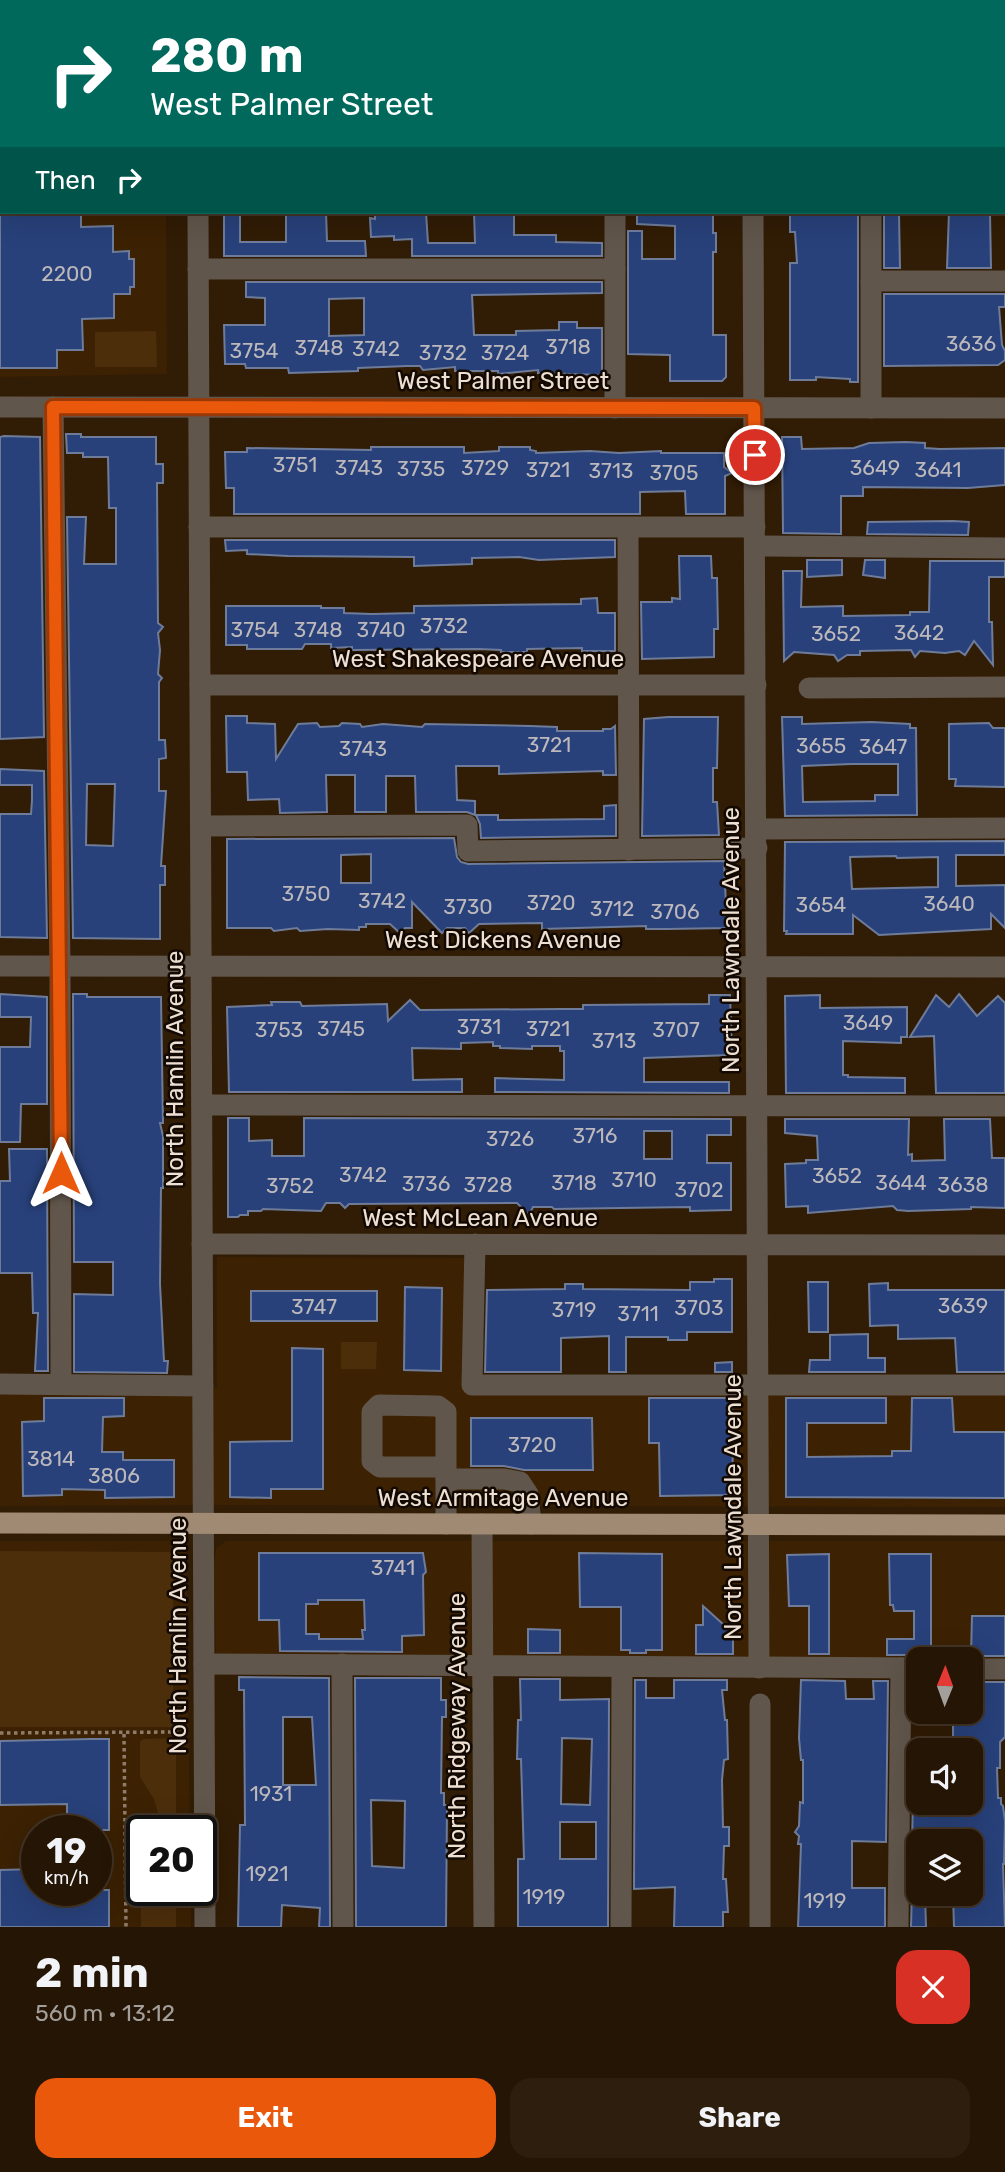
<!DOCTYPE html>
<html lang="en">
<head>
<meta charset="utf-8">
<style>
	body { margin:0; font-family:Rubik,sans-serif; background:#2d1e0e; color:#f1f3f6; height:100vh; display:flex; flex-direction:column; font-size:26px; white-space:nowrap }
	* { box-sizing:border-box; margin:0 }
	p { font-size:23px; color:#a39f9a }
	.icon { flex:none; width:38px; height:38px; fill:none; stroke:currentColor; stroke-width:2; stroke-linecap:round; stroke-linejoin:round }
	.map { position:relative; height:1927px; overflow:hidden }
	.side { display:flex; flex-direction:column; background:#251504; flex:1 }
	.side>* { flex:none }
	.banner { position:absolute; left:0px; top:0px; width:1006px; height:214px; box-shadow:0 7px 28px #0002,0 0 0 2px #423426; background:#00695c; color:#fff; overflow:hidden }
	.needle { width:46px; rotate:1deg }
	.buttons { position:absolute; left:906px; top:1647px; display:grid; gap:14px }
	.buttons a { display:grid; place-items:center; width:77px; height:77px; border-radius:14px; background:#251504; box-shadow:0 7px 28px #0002,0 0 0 2px #423426; font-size:35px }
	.speed { position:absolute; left:21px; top:1815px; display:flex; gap:14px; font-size:35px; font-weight:700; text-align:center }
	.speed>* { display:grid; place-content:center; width:91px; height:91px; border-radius:50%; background:#251504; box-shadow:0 7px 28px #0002,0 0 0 2px #423426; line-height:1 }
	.speed small { font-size:18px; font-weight:400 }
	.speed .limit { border:4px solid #111; border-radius:10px; background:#fff; color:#111 }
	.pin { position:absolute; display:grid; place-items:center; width:60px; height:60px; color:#fff; margin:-30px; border:4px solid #fff; border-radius:50%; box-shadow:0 2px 7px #0007 }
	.me { position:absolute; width:77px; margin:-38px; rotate:0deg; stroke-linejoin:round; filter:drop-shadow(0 0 5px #0008) }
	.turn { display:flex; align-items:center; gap:24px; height:147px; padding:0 35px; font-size:32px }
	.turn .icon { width:91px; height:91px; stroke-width:2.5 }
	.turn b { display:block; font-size:49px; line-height:60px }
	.then { display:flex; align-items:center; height:66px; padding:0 35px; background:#0003; gap:14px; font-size:26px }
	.round { display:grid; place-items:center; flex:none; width:74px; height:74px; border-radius:21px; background:#2d1e0e }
	.overview { display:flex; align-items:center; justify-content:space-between; height:119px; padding:0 35px }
	h1 { font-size:42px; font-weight:700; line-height:52px }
	.cta { display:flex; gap:14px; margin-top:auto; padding:14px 35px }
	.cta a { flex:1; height:80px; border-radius:21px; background:#ea580c; color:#fff; font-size:28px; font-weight:700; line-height:80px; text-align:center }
	.cta a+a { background:#2d1e0e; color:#f1f3f6 }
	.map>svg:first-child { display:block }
	.built { fill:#3c2103; fill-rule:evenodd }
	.green { fill:#4c2e0b }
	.building { fill:#28417a; stroke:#6e7c9a; stroke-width:2; fill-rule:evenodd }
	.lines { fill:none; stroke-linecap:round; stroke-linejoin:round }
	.path { stroke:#8f7d6b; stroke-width:3.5; stroke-dasharray:3.5 3.5; stroke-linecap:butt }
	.minor { stroke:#61564b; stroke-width:21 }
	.major { stroke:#a18a74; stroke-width:21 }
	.route-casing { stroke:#983908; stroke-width:18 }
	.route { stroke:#ea580c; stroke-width:12 }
	.labels { text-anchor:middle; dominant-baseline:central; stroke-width:5; stroke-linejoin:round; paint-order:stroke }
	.number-label { font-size:21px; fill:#bcb8bb }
	.street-label { font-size:24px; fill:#eddfd1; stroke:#120902 }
</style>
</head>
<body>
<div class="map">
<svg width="1005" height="1927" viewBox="0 0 1005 1927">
	<rect width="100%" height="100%" fill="#311c05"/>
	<g class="built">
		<path d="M0 68 2 212H166L167 374 0 377Z"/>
		<path d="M217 1257 473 1258 472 1385H1005V1507L225 1505 0 1506V1387L217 1388Z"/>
		<path d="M0 1541H177L186 1545 190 1830H142V1890H191V1927H0ZM37 1830H96V1890H37Z"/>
		<path d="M226 1541H1005V1668L971 1659 216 1661 214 1566 216 1548Z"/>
	</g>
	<g class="green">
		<path d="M156 331 157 367H95V332Z"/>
		<path d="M341 1342H377L376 1369H341Z"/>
		<path d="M0 1551 173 1552V1727H0Z"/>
		<path d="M176 1738V1830H163L154 1799 140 1777V1742L143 1739Z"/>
		<path d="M146 1890H176V1927H141V1899Z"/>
	</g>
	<g class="building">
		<path d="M0 212H81V227L113 226V252L129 251V259H134V287H130V294H114V318L82 319 83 350H57V368H0Z"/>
		<path d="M224 212H240V242H286V212H326L327 241H365L366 256H224Z"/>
		<path d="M375 212H426L428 243H475L474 212H514V235H556V242L602 243V256H412V239L394 240V236L371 237 370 218 375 219Z"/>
		<path d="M637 212H713V233H716V252H713V335H726V377L722 381H670V355L628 354V231H642V259H675V226L637 224Z"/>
		<path d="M949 212 990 213 991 268H947Z"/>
		<path d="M832 213 858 214V382H850V379L816 377V380H790V263H797L795 232H790V214Z"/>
		<path d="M884 213 899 214 900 268H884Z"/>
		<path d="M246 282H602V293L472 295 474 335H516V331L559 330V322H577V328H602V375L538 373V370L498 374V371H455V367L423 370 420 366H407L358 368V371L289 373 288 368H246L245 364H225L224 325H265V298L246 297ZM364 298V335L329 336V299Z"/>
		<path d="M884 294H1005V307H999L1002 345 1005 351V360L998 365 884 366Z"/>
		<path d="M66 434H81V437H156V464H163V483H157L158 623 163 627 158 633 160 650 158 674 162 678 159 682V740H165L166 758 159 759V791H166L161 866H165V885H160V939L73 938 67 517H86L84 564H116V508H109L108 457H83V453H67ZM87 784H115L113 846 86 845Z"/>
		<path d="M4 436 40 437 44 737 0 739V437Z"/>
		<path d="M782 437H801L802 449 854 448 869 443 906 442 925 443V448L940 449 1005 448V485L968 488 863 487V496H841V534L783 533Z"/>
		<path d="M371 447H464V453L499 451V447H530V450L536 451V453L590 451 619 453 661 451V453H724V467L732 473 725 476V514H686L685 491 640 492V514H234V488H226L225 452H247V448L371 450Z"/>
		<path d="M953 521 969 522 968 535 867 534 868 522Z"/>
		<path d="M225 540H615V557L539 560 519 557 472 558V564L414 566V557L288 556 247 554V550L226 551Z"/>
		<path d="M679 556H711L712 578H717L718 629H714V657L642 659 641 602H672V598L680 599Z"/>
		<path d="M807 560H842V575L807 577Z"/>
		<path d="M865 560H885V578L863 575Z"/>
		<path d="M930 561H1005V577H989V622H992L993 665 974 641 965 655 959 651 945 653 920 651 915 657 911 650 860 651V655H847L838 661 834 655 794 652 784 661 783 571H802L801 607 843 606V616L910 615V612H929Z"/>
		<path d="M597 598 598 613H615V651H582V648L527 649V652H501V650L479 649 352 650V647L331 648V644H305L302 649H247V645H226V606H321V608H344V613L372 614 414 613V606L581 604V599Z"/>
		<path d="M226 716H247V723L275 724 276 759 298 724 317 723 320 727 339 726 342 723 360 724 362 727 383 724 422 727 425 724 530 726 557 727V731H603V729H611L615 726 616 775H603V771L499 774V766H456L457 800 475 801V815L467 812H416L415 776H386V812H355V775H326L327 812 280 813 279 799 248 800 247 772H227Z"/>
		<path d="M668 717H718L717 768H713V802H717L719 835 642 836 644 719Z"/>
		<path d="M782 717H802V724L872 722 910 724V728H916L917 815 785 816ZM851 764H898V795H875V801L803 802 802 766Z"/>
		<path d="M989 723 993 728H1005V787L955 786 956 779H949V724Z"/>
		<path d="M0 769 44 771 47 938 0 937V814H31L32 800V785H0Z"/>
		<path d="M616 805V836L481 838 480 824 476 815H498V820L604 819V806Z"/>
		<path d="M454 838 457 857 461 862 468 864 724 861 727 928 667 929H646V926L542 929V923L479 924 469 933 465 928H447L442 933 412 902V928H405L400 933 390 924H366V927H359V930L328 929 300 931 297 928 274 931 271 928H227V839ZM371 854V883H341V855Z"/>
		<path d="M1005 841V855H956V886L1005 885V928L991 914V929L879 935 853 915V934H786L787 931H784L785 842ZM896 856 897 858 938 857V887L852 889 850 857Z"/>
		<path d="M0 994 47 997V1104H21L20 1142H0V1047H30L31 1017H0Z"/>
		<path d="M73 994H87V997H161L163 1123H160L163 1136V1188H161L160 1284 164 1361H168L167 1373 74 1372V1294L113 1295V1262H74Z"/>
		<path d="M959 994 977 1016 998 996 1005 1003V1093H936L934 1036 910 1037 936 995 949 1007Z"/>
		<path d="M709 995H730L732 1055 644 1058V1082H729V1093L495 1092V1078L564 1080V1051H560V1046H532V1049L500 1048V1046H493V1042L461 1043V1049L412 1048 413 1080 462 1079V1092H229L227 1007 272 1005 271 1002H300L302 1006 387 1004 388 1021 410 1000 420 1010 562 1009H583V1005L709 1004Z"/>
		<path d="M820 995V1008L907 1007V1037H901V1043L843 1041V1075H848V1077L905 1078V1093H786L785 996Z"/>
		<path d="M228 1118H249V1141L272 1140V1156H304V1118L731 1119V1135H707V1163H731V1210L690 1211V1207L554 1209 552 1207H533L529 1215 517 1203 349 1204 345 1208 340 1203H326L321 1211 263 1209 261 1211H248V1215H240L238 1217H228ZM644 1131H672V1159H644Z"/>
		<path d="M785 1119H909L908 1155 912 1154V1161L945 1160 944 1119H990L992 1158H1005V1208L971 1207V1209L908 1211 897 1210 893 1206 808 1213V1206L786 1207 785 1164 806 1163V1160H818L817 1136 785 1133Z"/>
		<path d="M9 1149H47L48 1371H35L38 1313H33L32 1273H0V1181H10Z"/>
		<path d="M714 1279H732V1332H687V1340H668V1337H626V1372H609V1336L561 1338V1372H485L487 1290 565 1289V1284H583V1289L690 1290V1282H714Z"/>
		<path d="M808 1282H828V1332H809Z"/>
		<path d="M888 1283V1290H1005V1372H957L955 1338 898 1339V1325L870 1326 869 1284Z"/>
		<path d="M405 1287 442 1288 441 1371 404 1370Z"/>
		<rect x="251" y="1291" width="126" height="30"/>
		<path d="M868 1334V1358H885V1372H809L810 1360H830V1335Z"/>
		<path d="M292 1348 323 1349V1489H271V1498L230 1497V1442L292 1441Z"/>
		<path d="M732 1362V1372H715V1363Z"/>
		<path d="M44 1398H124V1416L103 1417 102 1452H123V1460H174V1497L105 1498V1490L62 1489V1495L23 1496 22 1422 44 1421Z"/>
		<path d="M649 1398H732L733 1495 660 1496 659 1443H649Z"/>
		<path d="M786 1398H886V1423H807V1457L892 1456V1451H911L912 1398H952L954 1432H1005V1498L786 1497Z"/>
		<path d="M471 1418H592L593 1470H524L504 1466H471Z"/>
		<path d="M259 1553H423L426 1572 423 1575 424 1635 402 1636V1652L280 1651 279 1620H259ZM318 1600H364L365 1630H362L363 1639H319V1634H306V1604H318Z"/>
		<path d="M579 1553 662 1554V1650H646V1653H630V1650H621V1607H580Z"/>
		<path d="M829 1554V1654H809V1606H789L787 1555Z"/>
		<path d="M889 1554H931V1659L919 1655H887V1639H914V1611H894L893 1605H890Z"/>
		<path d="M703 1606 724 1625H733V1654H696V1625H703Z"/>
		<path d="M972 1616H1005V1656H971Z"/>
		<path d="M528 1629 560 1630V1653H528Z"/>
		<path d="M239 1677 329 1678 330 1927H319L320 1908 282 1905 281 1927H238L240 1825H245L244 1690H239ZM283 1717H312L316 1785H283Z"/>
		<path d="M355 1678H441V1700H446V1717H442L441 1793H444V1805H447L446 1927H356ZM371 1800 405 1801 404 1868 372 1866Z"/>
		<path d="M520 1679H560V1700L609 1699 608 1927H518V1859H524L521 1759H517L518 1720H521ZM562 1738 592 1739 590 1805 561 1804ZM560 1822H596V1859H560Z"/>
		<path d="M635 1680H646V1698H674V1680H727V1690H722L725 1720H727L728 1759 724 1760 722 1780 723 1827H729V1846H724L723 1879H726L728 1912H723V1927H674L675 1887 634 1889Z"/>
		<path d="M801 1680 845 1681 846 1699H874L873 1681H888L886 1842 852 1841V1888H885V1927H798L801 1844H798L799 1836 795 1832 799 1826 800 1802 803 1803V1760H801L799 1738Z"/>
		<rect x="914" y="1681" width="5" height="34"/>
		<path d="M971 1682H1005V1737L1000 1742V1768H997L998 1798H1001V1804L1003 1806 1005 1821 1004 1864H1003L1005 1927H954L953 1894H971V1839H919V1844H912L913 1798H919V1802H971V1750H954L953 1744V1712H971Z"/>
		<path d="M91 1739H109V1830H67V1804L0 1805V1741Z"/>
		<path d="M37 1869V1890H109V1927H0V1870Z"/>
		<path d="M912 1889H919V1894H925L926 1927H911Z"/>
	</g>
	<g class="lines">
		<g class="path">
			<path d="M0 1733 178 1732"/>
			<path d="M124 1734 126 1927"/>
		</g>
		<g class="minor">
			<path d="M57 0V2"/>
			<path d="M197 0V2"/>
			<path d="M614 0V2"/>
			<path d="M752 0V2"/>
			<path d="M871 2V0"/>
			<path d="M0 62H2"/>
			<path d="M198 212 205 1927"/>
			<path d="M615 212V408"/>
			<path d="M753 212 759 1668"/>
			<path d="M198 269H615"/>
			<path d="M871 281H1005"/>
			<path d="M0 407 1005 408"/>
			<path d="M53 407 60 966 61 1384"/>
			<path d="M871 408V212"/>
			<path d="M199 527H755"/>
			<path d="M628 528 629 850"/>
			<path d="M755 546 1005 548"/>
			<path d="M200 685H756"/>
			<path d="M809 688 1005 687"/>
			<path d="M201 826 467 825 468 851 757 848"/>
			<path d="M757 829 1005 828"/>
			<path d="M0 966 1005 967"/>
			<path d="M202 1105 1005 1106"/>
			<path d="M202 1244 1005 1245"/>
			<path d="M475 1244 472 1385H1005"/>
			<path d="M0 1384 203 1386"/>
			<path d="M446 1479H504L520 1482 528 1494 531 1524"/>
			<path d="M446 1524C446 1487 446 1449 446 1412L438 1406 379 1405 372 1412V1461L380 1467H446"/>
			<path d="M482 1524 484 1927"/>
			<path d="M204 1664 919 1668"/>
			<path d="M342 1664 343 1927"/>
			<path d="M971 1669H1005"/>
			<path d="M760 1704V1927"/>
			<path d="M621 1927 622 1667"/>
			<path d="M898 1927 901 1668"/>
		</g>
		<path class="major" d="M0 1523 1005 1525"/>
	</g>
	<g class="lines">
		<defs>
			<path id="route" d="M61 1173 53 407 754 408 755 455"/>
		</defs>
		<use href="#route" class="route-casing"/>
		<use href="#route" class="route"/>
	</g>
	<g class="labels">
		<g class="number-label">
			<text x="67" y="273">2200</text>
			<text x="971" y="343">3636</text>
			<text x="568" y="346">3718</text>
			<text x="319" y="347">3748</text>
			<text x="376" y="348">3742</text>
			<text x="254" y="350">3754</text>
			<text x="443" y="352">3732</text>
			<text x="505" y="352">3724</text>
			<text x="295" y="464">3751</text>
			<text x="359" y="467">3743</text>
			<text x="485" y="467">3729</text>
			<text x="875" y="467">3649</text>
			<text x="421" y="468">3735</text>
			<text x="548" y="469">3721</text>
			<text x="938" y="469">3641</text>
			<text x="611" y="470">3713</text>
			<text x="674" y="472">3705</text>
			<text x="444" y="625">3732</text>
			<text x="255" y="629">3754</text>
			<text x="318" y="629">3748</text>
			<text x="381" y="629">3740</text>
			<text x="919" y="632">3642</text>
			<text x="836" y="633">3652</text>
			<text x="549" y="744">3721</text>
			<text x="821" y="745">3655</text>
			<text x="883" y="746">3647</text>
			<text x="363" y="748">3743</text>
			<text x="306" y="893">3750</text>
			<text x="382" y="900">3742</text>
			<text x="551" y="902">3720</text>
			<text x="949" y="903">3640</text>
			<text x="821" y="904">3654</text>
			<text x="468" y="906">3730</text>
			<text x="612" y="908">3712</text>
			<text x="675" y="911">3706</text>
			<text x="868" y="1022">3649</text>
			<text x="479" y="1026">3731</text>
			<text x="341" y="1028">3745</text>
			<text x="548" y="1028">3721</text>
			<text x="279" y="1029">3753</text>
			<text x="676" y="1029">3707</text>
			<text x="614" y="1040">3713</text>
			<text x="595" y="1135">3716</text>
			<text x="510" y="1138">3726</text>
			<text x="363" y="1174">3742</text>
			<text x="837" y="1175">3652</text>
			<text x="634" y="1179">3710</text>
			<text x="574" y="1182">3718</text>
			<text x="901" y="1182">3644</text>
			<text x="426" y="1183">3736</text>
			<text x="488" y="1184">3728</text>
			<text x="963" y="1184">3638</text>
			<text x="290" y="1185">3752</text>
			<text x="699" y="1189">3702</text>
			<text x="963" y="1305">3639</text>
			<text x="314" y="1306">3747</text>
			<text x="699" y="1307">3703</text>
			<text x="574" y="1309">3719</text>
			<text x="638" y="1313">3711</text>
			<text x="532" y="1444">3720</text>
			<text x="51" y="1458">3814</text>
			<text x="114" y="1475">3806</text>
			<text x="393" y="1567">3741</text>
			<text x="271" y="1793">1931</text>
			<text x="267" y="1873">1921</text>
			<text x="544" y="1896">1919</text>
			<text x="825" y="1900">1919</text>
		</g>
		<g class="street-label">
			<text x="503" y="381">West Palmer Street</text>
			<text x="478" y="659">West Shakespeare Avenue</text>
			<text x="503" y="940">West Dickens Avenue</text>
			<text transform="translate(731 940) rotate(-90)">North Lawndale Avenue</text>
			<text transform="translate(175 1069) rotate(-90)">North Hamlin Avenue</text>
			<text x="480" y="1218">West McLean Avenue</text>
			<text x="503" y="1498">West Armitage Avenue</text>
			<text transform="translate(733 1507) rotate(-90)">North Lawndale Avenue</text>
			<text transform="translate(178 1636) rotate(-90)">North Hamlin Avenue</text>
			<text transform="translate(457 1726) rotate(-90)">North Ridgeway Avenue</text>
		</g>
	</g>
</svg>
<div class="buttons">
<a><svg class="needle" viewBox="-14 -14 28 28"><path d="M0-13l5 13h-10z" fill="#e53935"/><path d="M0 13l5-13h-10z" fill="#a39f9a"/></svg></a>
<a><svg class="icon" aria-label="sound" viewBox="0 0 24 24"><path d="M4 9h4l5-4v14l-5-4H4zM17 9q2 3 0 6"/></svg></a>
<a><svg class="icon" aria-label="layers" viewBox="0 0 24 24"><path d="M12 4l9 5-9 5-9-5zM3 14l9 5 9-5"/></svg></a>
</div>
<div class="speed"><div>19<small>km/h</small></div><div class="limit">20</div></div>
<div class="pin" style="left:755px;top:455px;background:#d93025"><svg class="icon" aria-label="arrive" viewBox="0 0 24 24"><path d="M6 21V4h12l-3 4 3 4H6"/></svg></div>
<svg class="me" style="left:61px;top:1173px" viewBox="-20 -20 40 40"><path d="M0-17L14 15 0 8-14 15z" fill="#ea580c" stroke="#fff" stroke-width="4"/></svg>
<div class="banner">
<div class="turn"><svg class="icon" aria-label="right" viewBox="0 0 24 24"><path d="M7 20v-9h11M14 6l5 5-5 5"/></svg><div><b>280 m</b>West Palmer Street</div></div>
<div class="then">Then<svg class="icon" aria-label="right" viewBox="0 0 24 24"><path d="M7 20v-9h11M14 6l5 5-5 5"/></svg></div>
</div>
</div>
<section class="side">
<div class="overview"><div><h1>2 min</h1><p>560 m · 13:12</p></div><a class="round" style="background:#d93025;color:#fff"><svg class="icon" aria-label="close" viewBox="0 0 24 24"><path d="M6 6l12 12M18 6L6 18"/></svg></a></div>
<div class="cta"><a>Exit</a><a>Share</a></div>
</section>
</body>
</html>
